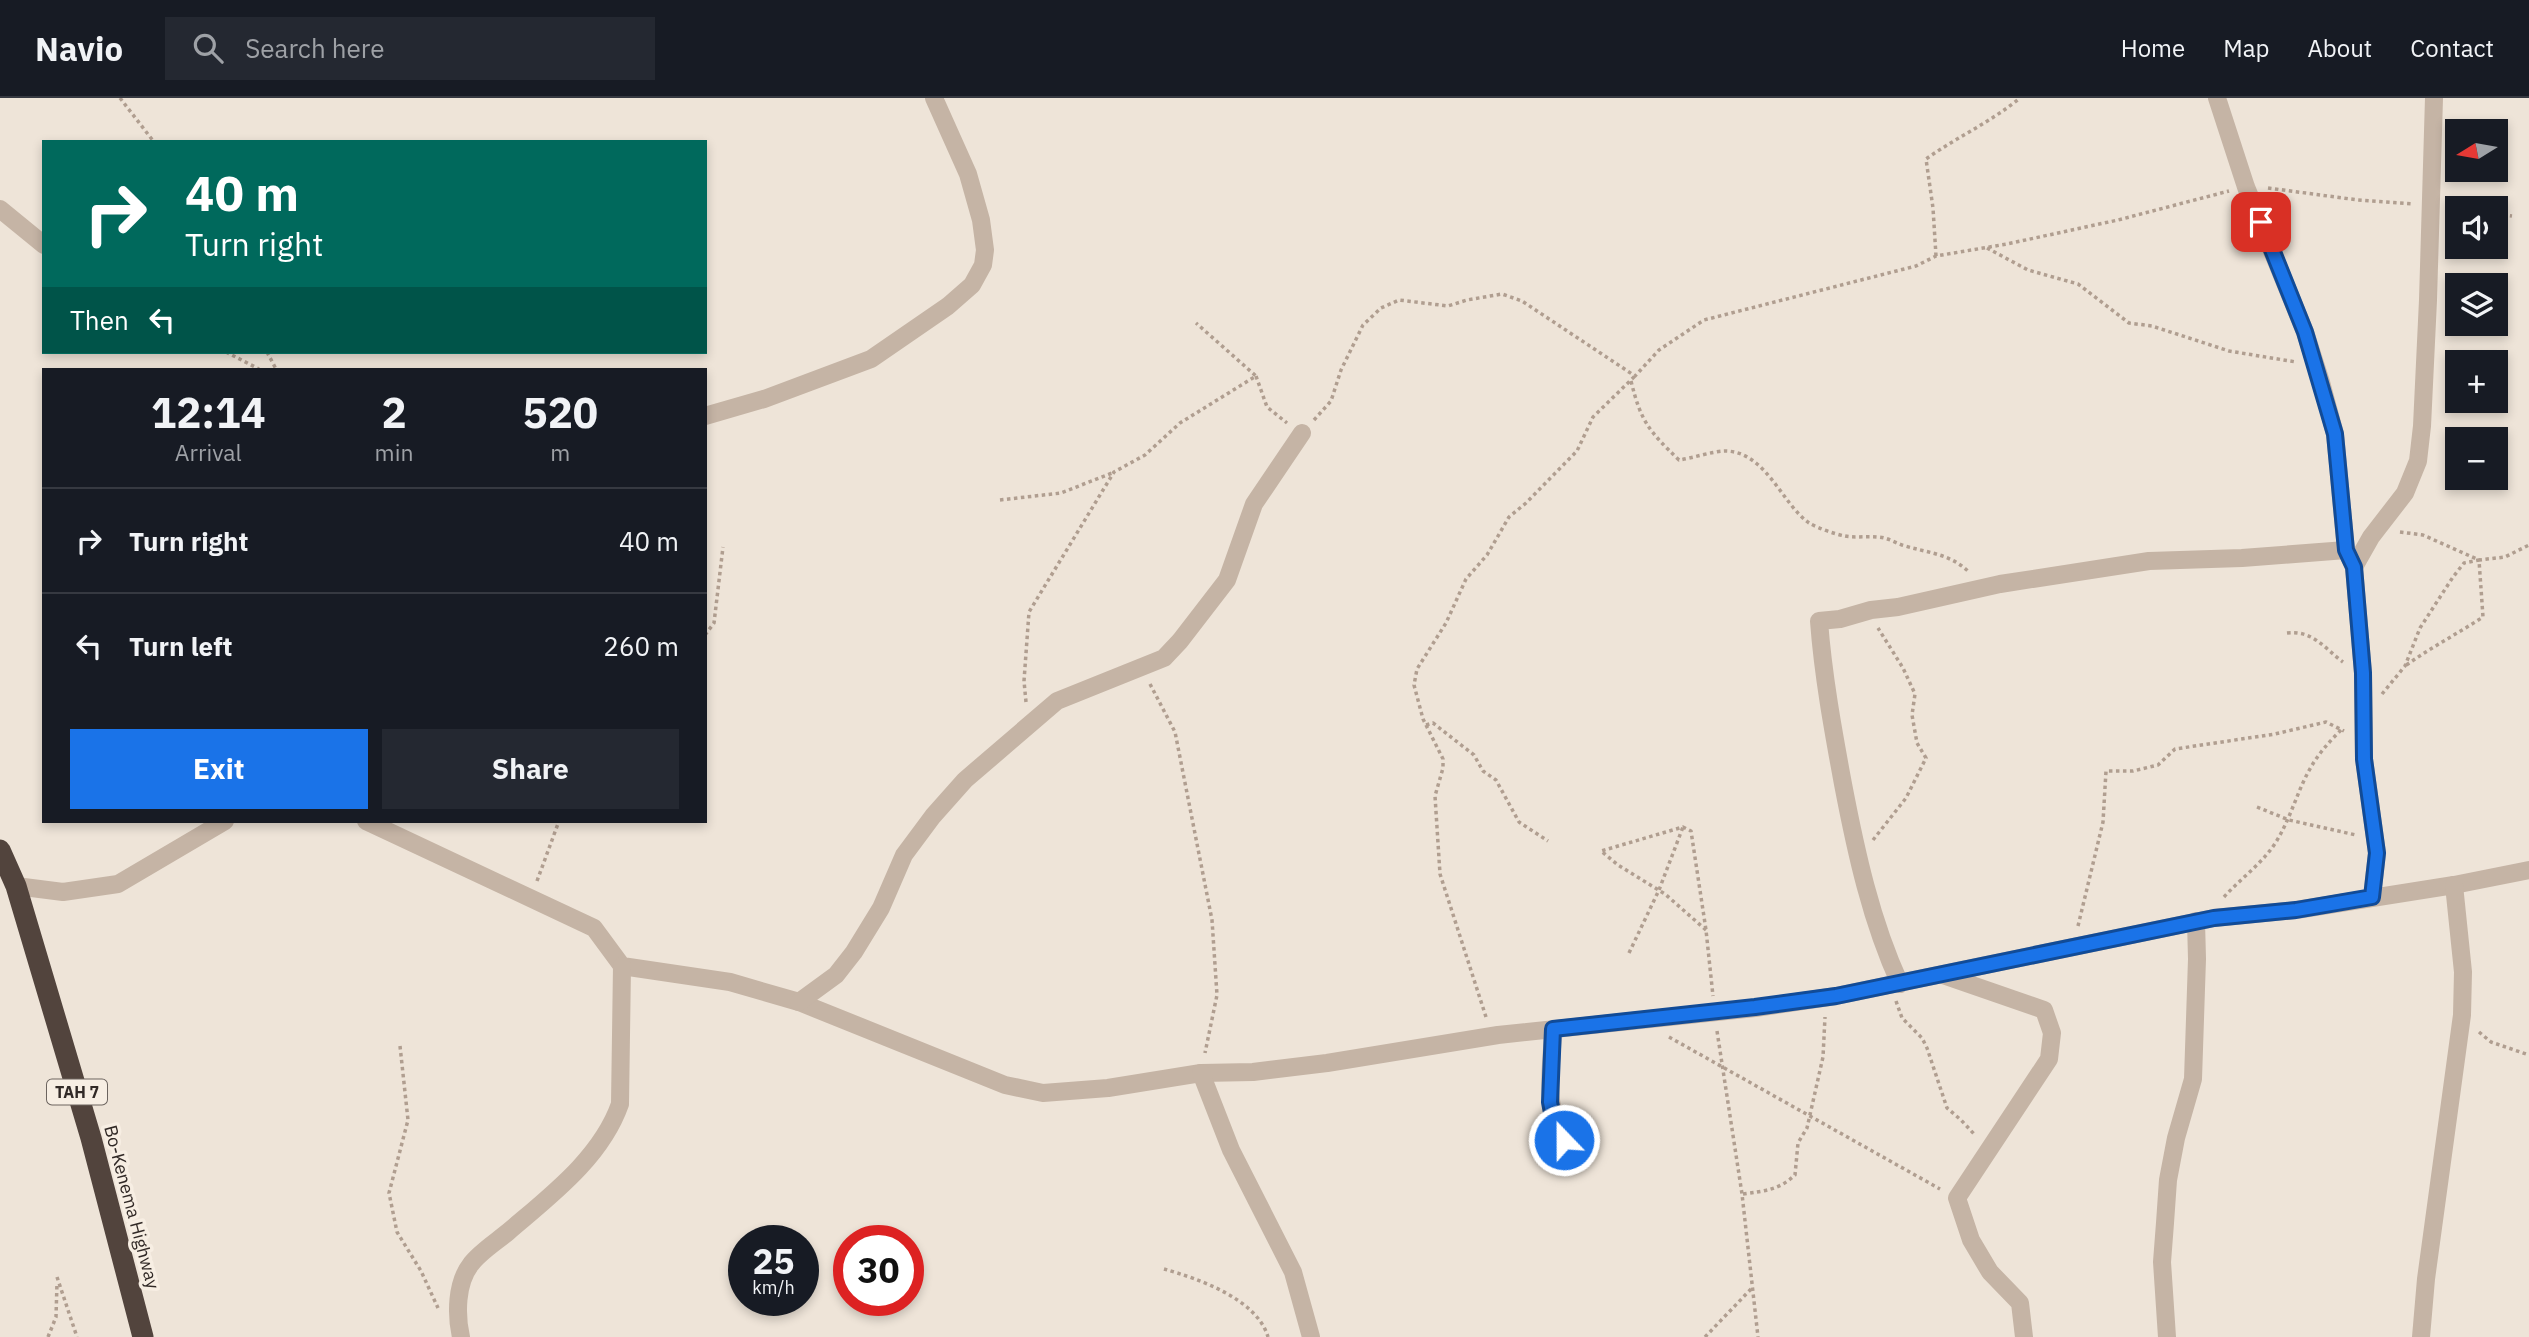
<!DOCTYPE html>
<html lang="en">
<head>
<meta charset="utf-8">
<style>
	body { margin:0; font-family:"IBM Plex Sans",sans-serif; background:#242831; color:#f1f3f6; height:100vh; display:flex; flex-direction:column; font-size:26px; white-space:nowrap }
	* { box-sizing:border-box; margin:0 }
	p { font-size:23px; color:#9ea1a6 }
	.icon { flex:none; width:38px; height:38px; fill:none; stroke:currentColor; stroke-width:2; stroke-linecap:round; stroke-linejoin:round }
	.map { position:relative; flex:1; overflow:hidden }
	.drawer { position:absolute; left:42px; top:270px; width:665px; height:455px; display:flex; flex-direction:column; background:#171b24; border-radius:0px; box-shadow:0 4px 10px #0003 }
	.drawer>* { flex:none }
	.guide { position:absolute; left:42px; top:42px; width:665px; height:214px; border-radius:0px; box-shadow:0 4px 10px #0003; background:#00695c; color:#fff; overflow:hidden }
	.needle { width:46px; rotate:259deg }
	.buttons { position:absolute; left:2445px; top:21px; display:grid; gap:14px }
	.buttons a { display:grid; place-items:center; width:63px; height:63px; border-radius:0px; background:#171b24; box-shadow:0 4px 10px #0003; font-size:35px }
	.speed { position:absolute; left:728px; top:1127px; display:flex; gap:14px; font-size:35px; font-weight:700; text-align:center }
	.speed>* { display:grid; place-content:center; width:91px; height:91px; border-radius:50%; background:#171b24; box-shadow:0 4px 10px #0003; line-height:1 }
	.speed small { font-size:18px; font-weight:400 }
	.speed .limit { border:10px solid #d22; background:#fff; color:#111 }
	.pin { position:absolute; display:grid; place-items:center; width:60px; height:60px; color:#fff; margin:-30px; border-radius:14px; box-shadow:0 4px 10px #0006 }
	.me { position:absolute; width:77px; margin:-38px; rotate:338deg; stroke-linejoin:round; filter:drop-shadow(0 0 5px #0008) }
	.turn { display:flex; align-items:center; gap:24px; height:147px; padding:0 28px; font-size:32px }
	.turn .icon { width:91px; height:91px; stroke-width:2.5 }
	.turn b { display:block; font-size:49px; line-height:60px }
	.then { display:flex; align-items:center; height:66px; padding:0 28px; background:#0003; gap:14px; font-size:26px }
	.eta { display:flex; justify-content:space-evenly; align-items:center; height:119px; text-align:center }
	.eta b { font-size:42px; font-weight:700; line-height:49px }
	.action { display:flex; gap:14px; margin-top:auto; padding:14px 28px }
	.action a { flex:1; height:80px; border-radius:0px; background:#1a73e8; color:#fff; font-size:28px; font-weight:700; line-height:80px; text-align:center }
	.action a+a { background:#242831; color:#f1f3f6 }
	ul { padding:0; list-style:none }
	li { display:flex; align-items:center; gap:21px; height:105px; padding:0 28px; border-top:2px solid #363941 }
	li div { flex:1 }
	li b { display:block; font-size:26px }
	li em { font-style:normal }
	header { display:flex; align-items:center; gap:42px; box-sizing:border-box; height:98px; padding:0 35px; background:#171b24; border-bottom:2px solid #363941 }
	header strong { font-size:33px }
	nav { display:flex; gap:38px; margin-inline-start:auto; font-size:24px }
	.search { width:490px; height:63px; background:#242831; display:flex; align-items:center; gap:18px; box-sizing:border-box; padding:0 24px; border-radius:0px; color:#9ea1a6; font-size:26px }
	.map>svg:first-child { display:block }
	.lines { fill:none; stroke-linecap:round; stroke-linejoin:round }
	.path { stroke:#b09e90; stroke-width:3.5; stroke-dasharray:3.5 3.5; stroke-linecap:butt }
	.street { stroke:#c5b4a5; stroke-width:18 }
	.highway { stroke:#52443d; stroke-width:21 }
	.route-casing { stroke:#114b97; stroke-width:18 }
	.route { stroke:#1a73e8; stroke-width:12 }
	.labels { text-anchor:middle; dominant-baseline:central; stroke-width:7; stroke-linejoin:round; paint-order:stroke }
	.shield { fill:#f7eee3; stroke:#6c645f; stroke-width:2 }
	.shield-label { font-size:16px; font-weight:bold; fill:#312926 }
	.street-label { font-size:18px; fill:#312926; stroke:#f7eee3 }
</style>
</head>
<body>
<header>
<strong>Navio</strong>
<div class="search"><svg class="icon" aria-label="search" viewBox="0 0 24 24"><circle cx="10" cy="10" r="6"/><path d="M15 15l6 6"/></svg>Search here</div>
<nav><a>Home</a><a>Map</a><a>About</a><a>Contact</a></nav>
</header>
<div class="map">
<svg width="2529" height="1239" viewBox="0 0 2529 1239">
	<rect width="100%" height="100%" fill="#eee4d8"/>
	<g class="lines">
		<g class="path">
			<path d="M120 0 154 44"/>
			<path d="M2268 90 2358 102 2413 106"/>
			<path d="M2496 116 2512 118"/>
			<path d="M1987 150 2028 172 2078 186 2129 225 2152 228 2229 253 2296 264"/>
			<path d="M1936 158 1933 110 1926 61C1957 39 1991 24 2020 0"/>
			<path d="M226 254 259 271"/>
			<path d="M267 254 276 271"/>
			<path d="M1256 278 1267 309 1287 325"/>
			<path d="M1631 283C1641 324 1649 333 1679 362 1693 360 1713 353 1726 353 1766 354 1782 406 1809 425 1818 430 1834 436 1845 438 1855 440 1866 438 1877 439 1886 439 1894 444 1902 447 1927 455 1950 455 1970 475"/>
			<path d="M1314 322 1331 303 1341 272 1363 227 1381 210 1399 202 1448 208 1467 202 1502 196 1522 203 1635 278 1659 252 1704 222 1916 168 1936 158 2007 146 2118 122 2229 93"/>
			<path d="M1000 402 1061 395 1112 375"/>
			<path d="M2400 434 2423 437 2479 462 2505 459 2529 447"/>
			<path d="M2287 535C2313 532 2324 550 2343 564"/>
			<path d="M705 537 714 525 723 449"/>
			<path d="M1150 586 1175 634 1212 822 1217 897 1205 955"/>
			<path d="M2382 596 2405 568 2420 530 2453 479 2464 465 2479 462 2483 519C2457 536 2430 550 2405 568"/>
			<path d="M1026 604 1024 583 1029 514 1114 374 1145 357 1180 325 1256 278 1196 225"/>
			<path d="M1426 627 1433 625 1474 657 1483 673 1496 682 1519 724 1548 743"/>
			<path d="M2257 709 2289 722 2356 737"/>
			<path d="M1873 742 1906 700 1926 660 1917 645 1912 617 1915 596 1903 570 1878 530"/>
			<path d="M537 783 559 723"/>
			<path d="M2224 799C2241 780 2262 766 2276 744 2291 720 2297 693 2311 669 2319 655 2330 643 2342 631"/>
			<path d="M2078 828 2103 724 2106 673H2133L2158 667 2175 651 2275 636 2326 624 2344 633"/>
			<path d="M1706 832 1665 796 1618 767 1601 753 1683 729 1691 733 1706 832 1713 898"/>
			<path d="M1629 855 1659 792 1683 729"/>
			<path d="M1896 903 1902 920 1922 940 1927 950 1947 1010 1961 1022 1975 1037"/>
			<path d="M1486 919 1440 776 1435 698 1443 670V661L1423 621 1414 587 1417 571 1446 525 1466 481 1487 457 1509 419 1526 405 1577 353 1593 319 1635 278"/>
			<path d="M1717 933 1742 1096 1758 1239"/>
			<path d="M2479 934 2491 944 2529 957"/>
			<path d="M1669 939 1940 1091"/>
			<path d="M400 948 408 1022 389 1095 397 1134 421 1173 438 1210"/>
			<path d="M1743 1096C1764 1093 1779 1092 1795 1077L1798 1045 1807 1030 1823 959 1825 919"/>
			<path d="M1164 1171C1199 1181 1257 1201 1268 1239"/>
			<path d="M57 1179 77 1239"/>
			<path d="M48 1239 56 1219 57 1185"/>
			<path d="M1705 1239 1752 1190"/>
		</g>
		<g class="street">
			<path d="M2217 0 2246 89 2305 234 2321 284 2335 336 2346 452 2354 469 2363 575 2364 661 2377 755 2372 799"/>
			<path d="M0 111 44 147"/>
			<path d="M705 318 764 301 871 261 948 208 972 187 983 167 985 152 981 122 968 76 934 0"/>
			<path d="M2354 469 2371 439 2405 395 2418 363 2422 328 2428 202 2434 0"/>
			<path d="M366 723 594 830 622 868 730 884 799 904 1005 987 1043 995 1108 990 1201 975 1253 974 1327 965 1498 937 1755 910 1836 898 2214 820 2296 812 2454 787 2529 772"/>
			<path d="M16 788 63 794 118 786 225 723"/>
			<path d="M1943 877 2044 912 2052 935 2049 961 1957 1100 1971 1142 1990 1174 2020 1205 2024 1239"/>
			<path d="M1900 886C1871 823 1856 754 1843 686 1833 632 1823 577 1819 523L1840 521 1871 512 1898 509 2000 486 2149 463 2242 460 2346 452"/>
			<path d="M799 904 836 877 854 854 881 810 904 757 933 718 965 682 1057 603 1164 560 1180 543 1227 482 1254 406 1302 335"/>
			<path d="M1553 931C1552 976 1540 1016 1574 1052"/>
			<path d="M1201 975 1231 1052 1293 1174 1311 1239"/>
			<path d="M461 1239C456 1217 456 1185 471 1166 480 1154 496 1144 508 1134 550 1098 601 1060 620 1006L622 868"/>
			<path d="M2167 1239 2162 1164 2165 1125 2168 1082 2176 1040 2193 981 2197 861 2196 823"/>
			<path d="M2421 1239 2426 1181 2462 917 2463 874 2454 787"/>
		</g>
		<path class="highway" d="M0 752 16 788 91 1040 143 1239"/>
	</g>
	<g class="lines">
		<defs>
			<path id="route" d="M1564 1042 1553 1020 1550 1004 1553 931 1755 909 1836 898 2214 820 2296 812 2372 799 2377 755 2364 661 2363 575 2354 469 2346 452 2335 336 2305 234 2261 124"/>
		</defs>
		<use href="#route" class="route-casing"/>
		<use href="#route" class="route"/>
	</g>
	<g class="labels">
		<rect class="shield" x="47" y="981.5" width="60" height="25" rx="5"/>
		<g class="shield-label">
			<text x="77" y="994">TAH 7</text>
		</g>
		<g class="street-label">
			<text transform="translate(132 1109) rotate(75)">Bo-Kenema Highway</text>
		</g>
	</g>
</svg>
<div class="buttons">
<a><svg class="needle" viewBox="-14 -14 28 28"><path d="M0-13l5 13h-10z" fill="#e53935"/><path d="M0 13l5-13h-10z" fill="#9ea1a6"/></svg></a>
<a><svg class="icon" aria-label="sound" viewBox="0 0 24 24"><path d="M4 9h4l5-4v14l-5-4H4zM17 9q2 3 0 6"/></svg></a>
<a><svg class="icon" aria-label="layers" viewBox="0 0 24 24"><path d="M12 4l9 5-9 5-9-5zM3 14l9 5 9-5"/></svg></a>
<a>+</a>
<a>−</a>
</div>
<div class="speed"><div>25<small>km/h</small></div><div class="limit">30</div></div>
<div class="pin" style="left:2261px;top:124px;background:#d93025"><svg class="icon" aria-label="arrive" viewBox="0 0 24 24"><path d="M6 21V4h12l-3 4 3 4H6"/></svg></div>
<svg class="me" style="left:1564px;top:1042px" viewBox="-20 -20 40 40"><circle r="17" fill="#1a73e8" stroke="#fff" stroke-width="3"/><path d="M0-11L8 9 0 5-8 9z" fill="#fff"/></svg>
<div class="guide">
<div class="turn"><svg class="icon" aria-label="right" viewBox="0 0 24 24"><path d="M7 20v-9h11M14 6l5 5-5 5"/></svg><div><b>40 m</b>Turn right</div></div>
<div class="then">Then<svg class="icon" aria-label="left" viewBox="0 0 24 24"><path d="M17 20v-9H6M10 6l-5 5 5 5"/></svg></div>
</div>
<section class="drawer">
<div class="eta">
<div><b>12:14</b><p>Arrival</p></div>
<div><b>2</b><p>min</p></div>
<div><b>520</b><p>m</p></div>
</div>
<ul>
<li><svg class="icon" aria-label="right" viewBox="0 0 24 24"><path d="M7 20v-9h11M14 6l5 5-5 5"/></svg><div><b>Turn right</b></div><em>40 m</em></li>
<li><svg class="icon" aria-label="left" viewBox="0 0 24 24"><path d="M17 20v-9H6M10 6l-5 5 5 5"/></svg><div><b>Turn left</b></div><em>260 m</em></li>
</ul>
<div class="action"><a>Exit</a><a>Share</a></div>
</section>
</div>
</body>
</html>
